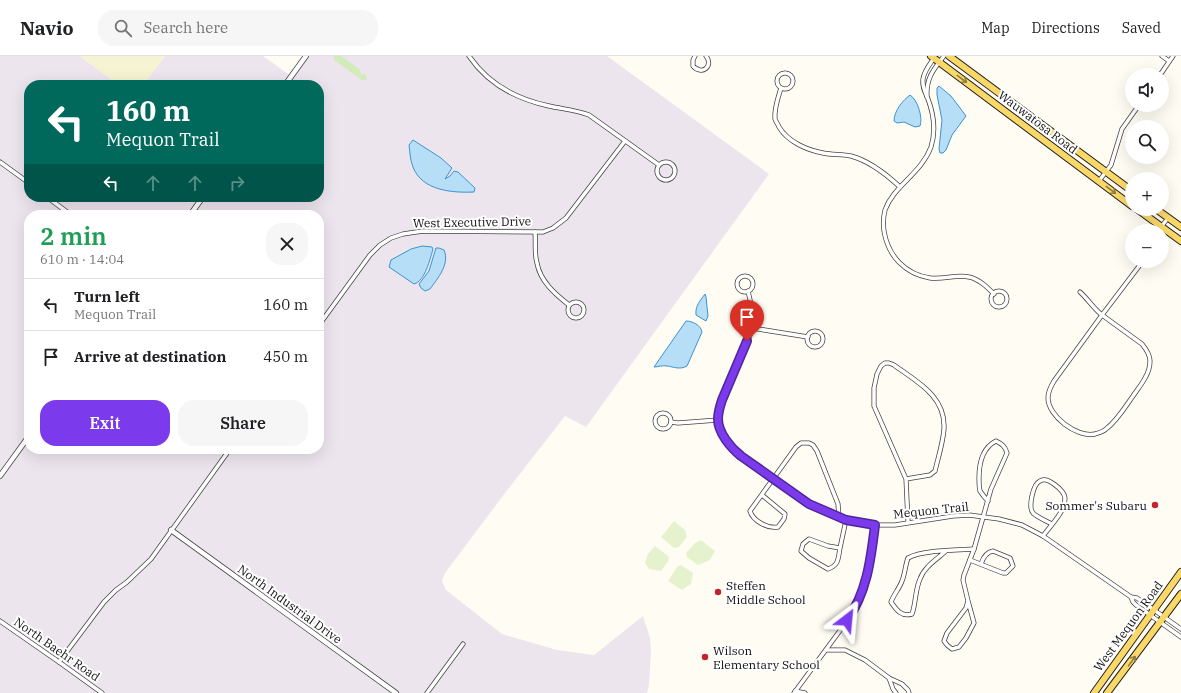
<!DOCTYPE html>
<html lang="en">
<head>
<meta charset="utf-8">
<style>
	body { margin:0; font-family:"IBM Plex Serif",serif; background:#f6f6f6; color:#202124; height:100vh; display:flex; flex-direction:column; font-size:15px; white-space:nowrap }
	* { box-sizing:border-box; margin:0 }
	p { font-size:13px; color:#757577 }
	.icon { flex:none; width:22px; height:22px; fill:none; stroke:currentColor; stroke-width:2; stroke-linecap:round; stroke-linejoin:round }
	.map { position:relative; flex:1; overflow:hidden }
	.panel { position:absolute; left:24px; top:154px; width:300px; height:244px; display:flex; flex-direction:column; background:#fff; border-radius:16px; box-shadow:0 4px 16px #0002 }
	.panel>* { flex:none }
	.guide { position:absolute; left:24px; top:24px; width:300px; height:122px; border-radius:16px; box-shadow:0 4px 16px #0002; background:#00695c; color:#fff; overflow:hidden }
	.controls { position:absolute; left:1125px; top:12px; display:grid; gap:8px }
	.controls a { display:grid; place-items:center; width:44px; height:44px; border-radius:50%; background:#fff; box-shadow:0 4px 16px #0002; font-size:20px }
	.pin { position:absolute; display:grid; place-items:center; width:34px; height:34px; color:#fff; margin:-41px -17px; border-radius:50% 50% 50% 0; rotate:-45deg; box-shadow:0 0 4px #0007 }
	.pin .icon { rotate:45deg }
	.me { position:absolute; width:44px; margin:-22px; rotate:29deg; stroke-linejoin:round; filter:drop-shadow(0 0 3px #0008) }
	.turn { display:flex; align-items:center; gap:14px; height:84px; padding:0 16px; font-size:18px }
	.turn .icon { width:52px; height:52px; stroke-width:2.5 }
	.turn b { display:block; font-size:28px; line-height:34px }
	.lanes { display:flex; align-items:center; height:38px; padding:0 16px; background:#0003; justify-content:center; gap:20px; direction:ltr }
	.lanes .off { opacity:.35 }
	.round { display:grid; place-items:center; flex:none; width:42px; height:42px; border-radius:16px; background:#f6f6f6 }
	.overview { display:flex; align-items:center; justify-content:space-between; height:68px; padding:0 16px }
	h1 { font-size:24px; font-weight:600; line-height:30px; color:#1e9e55 }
	.button { display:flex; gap:8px; margin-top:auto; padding:8px 16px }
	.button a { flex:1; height:46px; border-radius:16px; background:#7c3aed; color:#fff; font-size:16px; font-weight:600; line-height:46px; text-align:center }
	.button a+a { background:#f6f6f6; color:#202124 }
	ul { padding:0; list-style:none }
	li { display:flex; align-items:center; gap:12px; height:52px; padding:0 16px; border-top:1px solid #e0e0e0 }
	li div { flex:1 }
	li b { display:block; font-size:15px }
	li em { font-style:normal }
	header { display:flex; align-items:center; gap:24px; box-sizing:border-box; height:56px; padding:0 20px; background:#fff; border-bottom:1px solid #e0e0e0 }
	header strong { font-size:19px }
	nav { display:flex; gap:22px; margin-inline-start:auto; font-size:14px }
	.search { width:280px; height:36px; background:#f6f6f6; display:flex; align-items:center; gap:10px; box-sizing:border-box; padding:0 14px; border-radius:16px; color:#757577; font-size:15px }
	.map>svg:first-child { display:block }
	.industrial { fill:#ede5ee; fill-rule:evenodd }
	.farmland { fill:#f6f3d2 }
	.green { fill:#d3ebbb }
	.pitch { fill:#e5f2cd }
	.water { fill:#b7def7; stroke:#3d93cf }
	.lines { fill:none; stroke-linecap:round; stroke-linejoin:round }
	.minor-casing { stroke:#434343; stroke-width:5 }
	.tertiary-casing { stroke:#434343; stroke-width:6 }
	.primary-casing { stroke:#212121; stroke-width:8 }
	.minor { stroke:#fff; stroke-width:3.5 }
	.tertiary { stroke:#fff; stroke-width:4.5 }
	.primary { stroke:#fad868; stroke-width:6 }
	.oneway { stroke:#917e40 }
	.route-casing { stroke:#51269a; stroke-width:10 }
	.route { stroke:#7c3aed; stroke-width:7 }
	.poi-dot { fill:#c3252b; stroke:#fff; stroke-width:1.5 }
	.labels { text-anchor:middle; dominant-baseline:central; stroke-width:4; stroke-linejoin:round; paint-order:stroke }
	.street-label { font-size:12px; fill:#101010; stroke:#fff }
	.poi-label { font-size:12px; fill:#101010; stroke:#fff; text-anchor:start }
</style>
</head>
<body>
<header>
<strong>Navio</strong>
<div class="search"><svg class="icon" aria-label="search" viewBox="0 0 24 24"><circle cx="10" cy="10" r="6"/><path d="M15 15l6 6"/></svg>Search here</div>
<nav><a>Map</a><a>Directions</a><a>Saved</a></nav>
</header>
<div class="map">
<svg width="1181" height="637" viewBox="0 0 1181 637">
	<rect width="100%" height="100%" fill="#fffdf3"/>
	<path class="industrial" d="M0 0H80L119 29H29V141H319V29H143L165 0H263L291 20 306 0H607L769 118 586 371 565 360 502 441 445 517 442 525 446 534 502 578 557 594 594 599 643 560 650 582 651 596 649 629 647 637H0ZM29 159H319V393H29Z"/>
	<path class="farmland" d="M80 0H165L143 29H119Z"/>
	<path class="green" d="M334 0H341L343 1 360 14 361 18H364L366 19 367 23 365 24H362L334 4Z"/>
	<g class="pitch">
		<path d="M674 465 685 474 687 481 679 491 674 492 661 481Z"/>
		<path d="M701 484 715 495 710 504 698 509 687 501 686 497 695 487Z"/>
		<path d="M655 490 668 500 669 504 661 515 649 513 645 507 648 498Z"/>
		<path d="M681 509 693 517 691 528 682 534 668 525 677 511Z"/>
	</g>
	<g class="water">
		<path d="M939 30 951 40 966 60 952 79 946 94 943 97H940L939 93 942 64 937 39V32Z"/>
		<path d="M910 39C918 44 923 62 920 70L915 71 904 66 897 67 894 65C894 55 903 44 910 39Z"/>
		<path d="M413 84 441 102 452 112 445 123 450 120 454 115 458 116 475 132 474 136C453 137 422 135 413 111 410 104 410 96 409 89Z"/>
		<path d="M422 190 432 191 433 193C430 203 425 225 414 228L389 211 391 204 411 193Z"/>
		<path d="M436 192H439L444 194C450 208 438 222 430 233L425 235 421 232 419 228 429 215Z"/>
		<path d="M705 238 706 241 708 260 706 265 696 259C695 250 700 245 705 238Z"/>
		<path d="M686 265C692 265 701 269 702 276L687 310C680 314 674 311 667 310 663 309 658 311 654 311Z"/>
	</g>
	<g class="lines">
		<defs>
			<g id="minor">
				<path d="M469 0C488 28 516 43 549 50 562 53 576 54 589 59L659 109"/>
				<path d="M695 0 693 4V10C702 20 714 10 706 0"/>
				<path d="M1162 0 1169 5"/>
				<path d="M934 2C930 8 924 15 923 23 922 31 925 36 928 43 934 59 936 75 931 91 921 118 894 129 885 154 883 162 883 168 884 175 888 200 905 218 930 222 943 224 956 218 969 221 979 223 987 231 994 238"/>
				<circle cx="785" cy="25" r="8"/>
				<path d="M1160 19 1173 0"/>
				<path d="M781 32C778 42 774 52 775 63 776 66 778 68 779 71 788 86 807 94 823 97 832 99 842 98 851 100 870 105 886 118 900 131"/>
				<path d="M927 41C926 22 933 14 944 0"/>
				<path d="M0 106 29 127"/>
				<circle cx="666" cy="115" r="9"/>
				<path d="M1099 125 1111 109 1122 73 1139 49"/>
				<path d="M47 141 71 159"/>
				<path d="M1154 175 1156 172 1161 171 1168 162"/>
				<path d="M535 176C536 186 534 197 537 207 540 225 555 238 569 249"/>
				<circle cx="745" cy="228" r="8"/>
				<path d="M748 235C751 247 754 260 752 272 751 280 746 288 743 295 735 312 716 347 718 365 720 379 730 391 741 400L809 448 846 464 875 469H895L953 460 969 459 999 463 1022 469 1043 480 1131 541 1137 542 1181 573"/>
				<circle cx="999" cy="243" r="8"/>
				<path d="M1080 236C1088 243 1093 252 1102 259L1143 205"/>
				<circle cx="576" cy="254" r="8"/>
				<path d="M1102 259 1142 288C1146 293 1150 299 1150 305 1150 311 1148 317 1145 322 1142 328 1137 334 1133 340 1125 351 1117 365 1106 373 1103 376 1098 377 1095 378 1077 382 1048 360 1048 342 1048 335 1051 330 1054 325Z"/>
				<path d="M319 269 370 199 380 189 391 182 403 178 423 175 543 176 553 172 566 162 625 85"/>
				<path d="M752 272 808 281"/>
				<circle cx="815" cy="283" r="8"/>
				<circle cx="663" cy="365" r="8"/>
				<path d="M671 366 678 367 718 364"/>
				<path d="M906 423 874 350V332L877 318 881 310 885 307H889L894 309C917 326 946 340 944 373 943 387 938 402 935 415L930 419 906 423 908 466"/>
				<path d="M762 439 785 458 784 463 778 471C768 473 753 465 750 455L796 391 801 387H809L813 389 817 395 838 448 839 461"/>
				<path d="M1043 480C1050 470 1061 460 1064 449 1064 447 1065 445 1065 442 1064 434 1047 420 1040 425 1033 428 1028 451 1033 457 1037 461 1046 465 1052 468"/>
				<path d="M840 492C838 503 839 509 828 513L809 502 801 495 803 488 809 483 828 490 840 492 846 464"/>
				<path d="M946 495C936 504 924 511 920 523 915 534 916 547 912 558 902 561 897 555 891 546 894 538 899 533 902 525 905 518 905 510 908 502 922 494 957 494 974 493"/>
				<path d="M970 504 1003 517H1006L1013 510 1010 502 993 495C986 496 983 502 981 508"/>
				<path d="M1131 541 1133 546 1136 549 1181 581"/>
				<path d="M968 545 974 567 966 582 959 591 952 593 947 589 944 585 947 577 966 552 968 545 963 524 964 519 974 493 991 433 1007 397C1005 390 1002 388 996 385 982 392 979 407 979 422 979 426 979 431 980 435 982 438 985 442 988 445"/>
				<path d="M0 565 59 606 102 637"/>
				<path d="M826 594H845L865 604 889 622 902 628 908 634 909 637"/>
				<path d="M59 606 104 546 116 534 127 526 151 503 230 393"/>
				<path d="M889 622 893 633 896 637"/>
				<path d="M795 635 805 637"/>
				<path d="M427 637 463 588"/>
				<path d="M794 637 850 561 861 538 868 517 872 497 875 469"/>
			</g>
			<g id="tertiary">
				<path d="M285 29 306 0"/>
				<path d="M190 159 203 141"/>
				<path d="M0 420 29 380"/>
				<path d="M171 474 396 637"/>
			</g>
			<g id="primary">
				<path d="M931 0 1132 150"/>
				<path d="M949 0 1132 135"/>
				<path d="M1137 153 1181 185"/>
				<path d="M1156 153 1181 171"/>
				<path d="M1094 637 1181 516"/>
				<path d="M1107 637 1181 538"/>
			</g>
		</defs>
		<use href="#minor" class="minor-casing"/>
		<use href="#tertiary" class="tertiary-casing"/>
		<use href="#primary" class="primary-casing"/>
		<use href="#minor" class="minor"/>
		<use href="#tertiary" class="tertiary"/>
		<use href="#primary" class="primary"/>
	</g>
	<defs><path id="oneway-shaft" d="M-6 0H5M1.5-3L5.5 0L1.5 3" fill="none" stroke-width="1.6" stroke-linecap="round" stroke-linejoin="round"/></defs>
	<g class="oneway">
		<use href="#oneway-shaft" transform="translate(962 23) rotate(37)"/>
		<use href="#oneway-shaft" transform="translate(1111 134) rotate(37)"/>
		<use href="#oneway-shaft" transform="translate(1132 605) rotate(-54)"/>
	</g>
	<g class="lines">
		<defs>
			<path id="route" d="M747 285 722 344C720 350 718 356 718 363 718 377 731 392 741 400L809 448 846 464 875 469C871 502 867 537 847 564"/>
		</defs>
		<use href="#route" class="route-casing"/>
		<use href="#route" class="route"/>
	</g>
	<g class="poi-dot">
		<circle cx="1155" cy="449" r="4"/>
		<circle cx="718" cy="536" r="4"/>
		<circle cx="705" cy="601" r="4"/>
	</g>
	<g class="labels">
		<g class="street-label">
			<text transform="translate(1038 66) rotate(37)">Wauwatosa Road</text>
			<text transform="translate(472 166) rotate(-1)">West Executive Drive</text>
			<text transform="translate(931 454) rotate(-6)">Mequon Trail</text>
			<text transform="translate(290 548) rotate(36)">North Industrial Drive</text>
			<text transform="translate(1128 570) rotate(-54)">West Mequon Road</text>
			<text transform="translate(57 593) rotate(35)">North Baehr Road</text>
		</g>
		<g class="poi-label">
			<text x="1147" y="449" text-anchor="end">Sommer's Subaru</text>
			<text x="726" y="529">Steffen<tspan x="726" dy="14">Middle School</tspan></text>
			<text x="713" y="594">Wilson<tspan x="713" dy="14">Elementary School</tspan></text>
		</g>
	</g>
</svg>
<div class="controls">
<a><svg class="icon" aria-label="sound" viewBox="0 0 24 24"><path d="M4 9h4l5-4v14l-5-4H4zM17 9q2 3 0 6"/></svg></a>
<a><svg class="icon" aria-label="search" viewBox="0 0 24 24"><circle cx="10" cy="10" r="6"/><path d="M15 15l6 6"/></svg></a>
<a>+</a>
<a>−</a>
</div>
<div class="pin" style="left:747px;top:285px;background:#d93025"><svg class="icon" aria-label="arrive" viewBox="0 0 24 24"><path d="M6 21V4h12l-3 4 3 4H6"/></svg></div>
<svg class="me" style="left:847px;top:564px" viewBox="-20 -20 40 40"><path d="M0-17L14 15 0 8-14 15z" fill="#7c3aed" stroke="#fff" stroke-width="4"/></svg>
<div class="guide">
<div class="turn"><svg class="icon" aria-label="left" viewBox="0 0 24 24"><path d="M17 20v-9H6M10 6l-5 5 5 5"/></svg><div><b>160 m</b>Mequon Trail</div></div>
<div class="lanes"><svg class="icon" aria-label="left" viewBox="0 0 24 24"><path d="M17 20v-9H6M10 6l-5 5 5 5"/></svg><svg class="icon off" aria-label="ahead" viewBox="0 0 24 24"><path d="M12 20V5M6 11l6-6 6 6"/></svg><svg class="icon off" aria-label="ahead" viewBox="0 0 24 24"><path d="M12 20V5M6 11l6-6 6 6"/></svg><svg class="icon off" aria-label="right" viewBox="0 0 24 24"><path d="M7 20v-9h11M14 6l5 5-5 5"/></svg></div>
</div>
<section class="panel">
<div class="overview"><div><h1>2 min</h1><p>610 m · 14:04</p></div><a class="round"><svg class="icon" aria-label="close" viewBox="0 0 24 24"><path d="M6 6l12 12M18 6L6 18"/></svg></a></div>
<ul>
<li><svg class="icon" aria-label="left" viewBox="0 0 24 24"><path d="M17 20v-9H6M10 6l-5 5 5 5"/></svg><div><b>Turn left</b><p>Mequon Trail</p></div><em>160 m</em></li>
<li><svg class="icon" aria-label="arrive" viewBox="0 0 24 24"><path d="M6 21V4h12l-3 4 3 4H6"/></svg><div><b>Arrive at destination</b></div><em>450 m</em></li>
</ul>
<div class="button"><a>Exit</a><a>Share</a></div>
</section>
</div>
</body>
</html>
